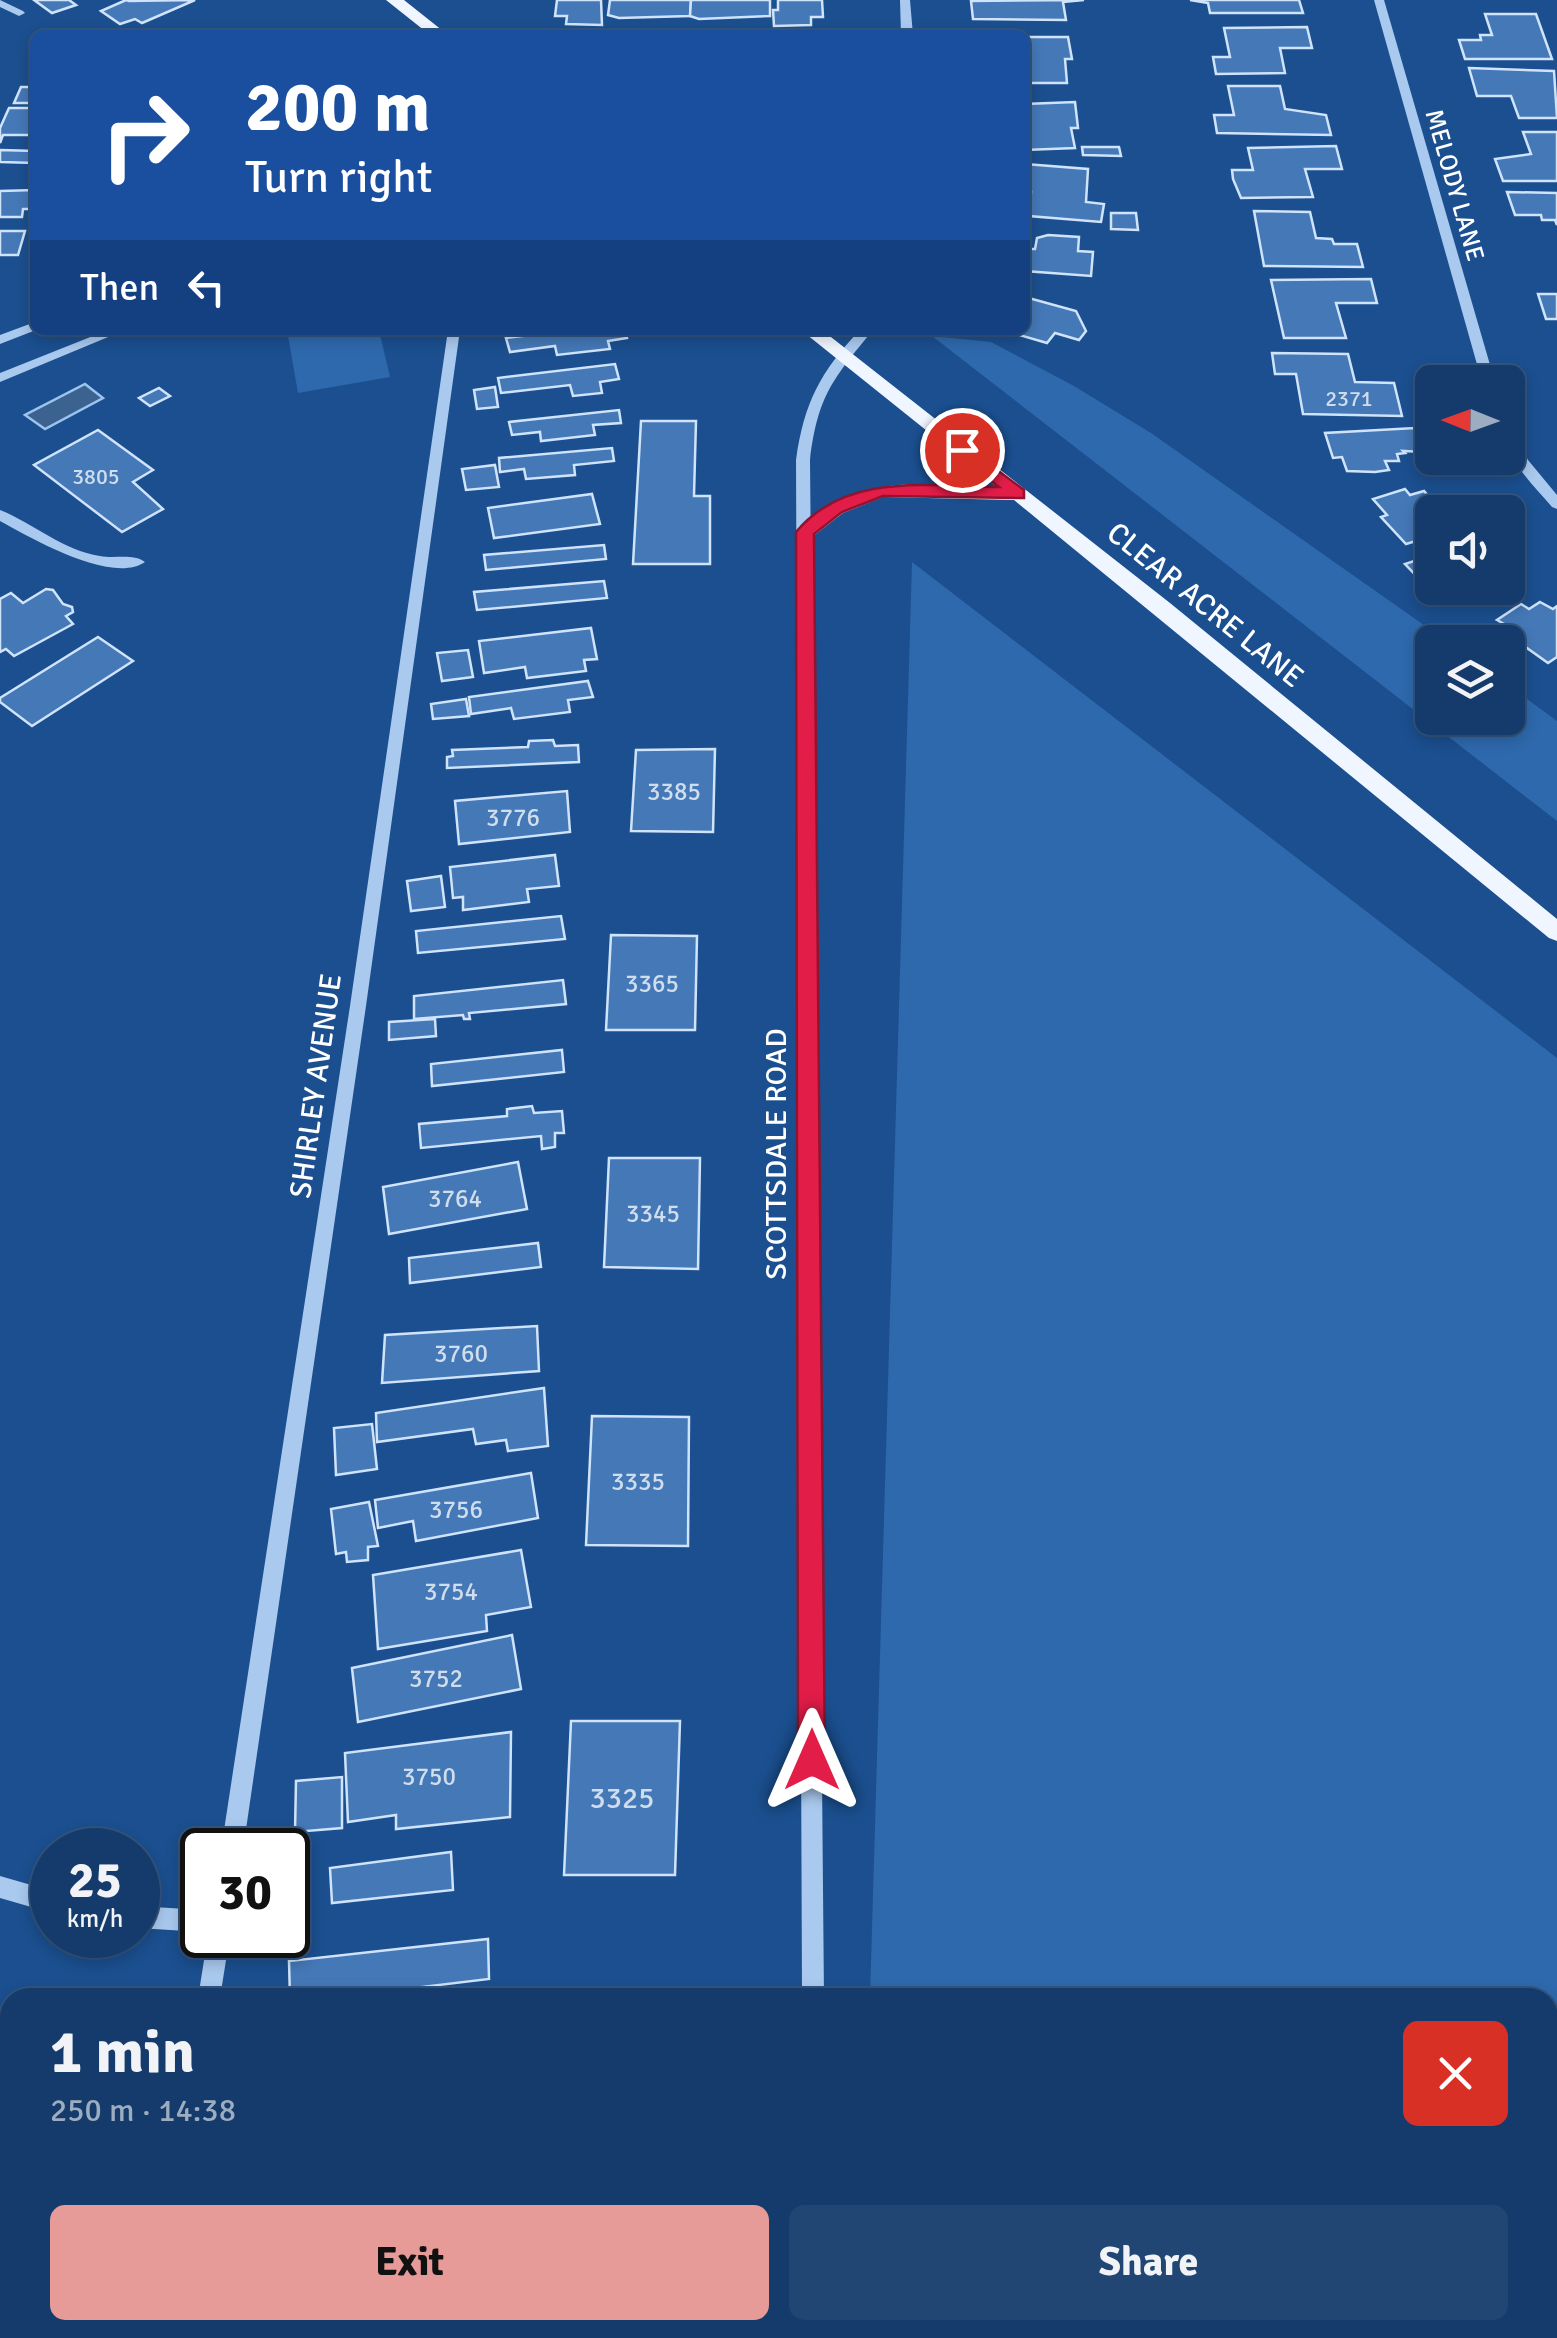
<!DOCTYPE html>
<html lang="en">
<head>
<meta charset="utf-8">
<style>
	body { margin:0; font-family:Signika,sans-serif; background:#214673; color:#f1f3f6; height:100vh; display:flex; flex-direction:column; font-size:38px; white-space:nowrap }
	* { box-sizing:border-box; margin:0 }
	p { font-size:32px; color:#9dadc1 }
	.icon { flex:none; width:55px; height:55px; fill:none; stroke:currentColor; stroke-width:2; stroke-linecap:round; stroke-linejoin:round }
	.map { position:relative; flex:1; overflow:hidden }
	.sheet { position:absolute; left:0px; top:1988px; width:1558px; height:352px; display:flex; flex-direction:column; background:#143b6b; border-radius:30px 30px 0 0; box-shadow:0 5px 15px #0003,0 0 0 2px #33557e }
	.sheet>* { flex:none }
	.hud { position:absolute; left:30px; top:30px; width:1000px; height:305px; border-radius:15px; box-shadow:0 5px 15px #0003,0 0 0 2px #33557e; background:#1a4fa0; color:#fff; overflow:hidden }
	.needle { width:65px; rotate:271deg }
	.fabs { position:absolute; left:1415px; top:365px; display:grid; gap:20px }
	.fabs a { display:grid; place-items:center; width:110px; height:110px; border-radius:15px; background:#143b6b; box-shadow:0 5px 15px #0003,0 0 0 2px #33557e; font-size:50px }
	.speed { position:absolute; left:30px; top:1828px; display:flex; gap:20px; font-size:50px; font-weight:700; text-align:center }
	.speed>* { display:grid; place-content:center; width:130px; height:130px; border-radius:50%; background:#143b6b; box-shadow:0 5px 15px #0003,0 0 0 2px #33557e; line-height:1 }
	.speed small { font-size:25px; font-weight:400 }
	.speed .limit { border:5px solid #111; border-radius:15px; background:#fff; color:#111 }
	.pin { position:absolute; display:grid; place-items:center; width:85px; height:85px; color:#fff; margin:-42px; border:5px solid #fff; border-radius:50%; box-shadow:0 2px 10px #0007 }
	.me { position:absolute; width:110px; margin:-55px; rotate:0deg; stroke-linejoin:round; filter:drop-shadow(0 0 8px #0008) }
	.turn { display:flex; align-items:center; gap:35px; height:210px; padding:0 50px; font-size:45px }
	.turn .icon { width:130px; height:130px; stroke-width:2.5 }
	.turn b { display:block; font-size:70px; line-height:85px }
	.then { display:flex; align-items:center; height:95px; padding:0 50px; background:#0003; gap:20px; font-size:38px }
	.round { display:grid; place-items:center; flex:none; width:105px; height:105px; border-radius:15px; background:#214673 }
	.headline { display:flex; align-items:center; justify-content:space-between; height:170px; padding:0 50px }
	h1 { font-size:60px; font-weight:700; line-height:75px }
	.action { display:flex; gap:20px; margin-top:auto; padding:20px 50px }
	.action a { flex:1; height:115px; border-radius:15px; background:#e69b98; color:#111; font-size:40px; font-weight:700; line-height:115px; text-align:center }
	.action a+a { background:#214673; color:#f1f3f6 }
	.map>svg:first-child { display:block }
	.green { fill:#2e69ad }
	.water { fill:#3c6290; stroke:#9cc4f0; stroke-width:2.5 }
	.building { fill:#4478b7; stroke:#cfe3fa; stroke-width:2.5 }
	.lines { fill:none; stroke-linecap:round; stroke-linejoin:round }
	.minor { fill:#a9c9ee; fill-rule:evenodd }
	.major { fill:#f0f6ff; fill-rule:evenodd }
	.route { fill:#e11d48; stroke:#92132f; stroke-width:2.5 }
	.labels { text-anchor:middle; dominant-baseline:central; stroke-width:8; stroke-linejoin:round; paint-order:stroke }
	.far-number-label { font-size:22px; fill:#d0dded }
	.far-street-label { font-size:25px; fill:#fff; stroke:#1b4f8f }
	.number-label { font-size:25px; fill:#d0dded }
	.street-label { font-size:30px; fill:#fff; stroke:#1b4f8f }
	.near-number-label { font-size:30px; fill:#d0dded }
</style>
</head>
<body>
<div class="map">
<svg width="1557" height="2338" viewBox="0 0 1557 2338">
	<rect width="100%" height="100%" fill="#1b4f8f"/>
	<g class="green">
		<path d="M287 330H379L390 377 298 393Z"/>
		<path d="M932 336 991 342 1074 386 1151 433 1448 642H1432V718H1508V685L1557 721V821Z"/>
		<path d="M912 562 1557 1058V2338H860V2330H1548V1998L870 1997Z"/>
	</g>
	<path class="water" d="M85 384 103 398 45 429 25 415Z"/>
	<g class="building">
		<path d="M34 0H69L76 5 52 13Z"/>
		<path d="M126 0 129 1 195 0 142 23 135 19 120 24 101 11Z"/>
		<path d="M557 0H601L602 25 566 24 567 16H555Z"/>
		<path d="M610 0H691L690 16 619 18 608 15Z"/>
		<path d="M691 0H770V16L699 19 690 16Z"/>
		<path d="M778 0H822L823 17H811V25L774 26 773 10H778Z"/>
		<path d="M1084 0 1063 2 1066 20 973 19 971 1Z"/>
		<path d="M1190 0H1299L1303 13H1210L1208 3Z"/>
		<path d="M1485 14H1536L1552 59H1465L1459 40H1481L1480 35H1492Z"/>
		<path d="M1307 27 1312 48H1280L1285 73 1216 74 1213 57H1230L1224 28Z"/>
		<path d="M1025 37H1068L1072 59H1065L1067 83H1025Z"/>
		<path d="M1469 68 1554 71 1557 118H1519L1511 96H1477Z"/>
		<path d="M35 79V103H14L21 87H32Z"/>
		<path d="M1228 86H1280L1285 109 1326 115 1331 135 1217 133 1214 115H1234Z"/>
		<path d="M1075 102 1078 128H1071L1075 148 1025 150V104Z"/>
		<path d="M9 108H35V135H3L0 143V128Z"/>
		<path d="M1523 132H1557V181H1503L1495 159 1531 154Z"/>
		<path d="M1336 146 1342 169H1305L1313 197 1241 198 1233 179 1232 170H1253L1248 148Z"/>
		<path d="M1082 147H1119L1121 156 1083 155Z"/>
		<path d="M0 150 35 151V163L0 162Z"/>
		<path d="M1025 164 1088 169 1086 202 1104 204 1101 222 1029 216 1031 192H1025Z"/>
		<path d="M35 190 29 209H23L22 217H0V191Z"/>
		<path d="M1507 192 1557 193V225L1555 220H1542L1541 215H1515Z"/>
		<path d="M1254 211 1310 212 1316 238 1332 239 1334 244H1357L1363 267 1264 266Z"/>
		<path d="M1111 213H1136L1138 230 1111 229Z"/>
		<path d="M0 231H25L18 255H0Z"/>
		<path d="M1048 235 1079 237 1078 251 1093 252 1091 276 1025 271V249H1035L1037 238Z"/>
		<path d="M1371 279 1377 303H1336L1346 338H1284L1271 280Z"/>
		<path d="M1538 294H1557V319H1546Z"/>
		<path d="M1025 297 1076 311 1086 331 1079 340 1055 333 1047 343 1002 330H1025Z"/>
		<path d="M571 330H625L627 338 608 341 610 349 557 355 555 346 510 352 506 338Z"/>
		<path d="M1272 353 1348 354 1355 382 1394 383 1402 416 1303 414 1296 374H1275Z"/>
		<path d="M615 364 619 379 600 382 602 393 573 396 570 385 501 393 498 378Z"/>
		<path d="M495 387 498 407 477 409 474 390Z"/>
		<path d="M159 388 170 396 150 406 139 398Z"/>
		<path d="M619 410 621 423 593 425 595 435 541 441 540 432 512 435 509 422Z"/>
		<path d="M641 421H696L694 496H710V564H633Z"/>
		<path d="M1415 428 1424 452 1403 451 1405 453 1397 454 1399 461H1385L1389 470 1375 472 1347 471 1342 457 1333 458 1325 433Z"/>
		<path d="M98 430 153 470 133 482 163 509 122 532 34 465Z"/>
		<path d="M612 448 614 461 574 465 575 475 526 479 524 469 500 472 499 458Z"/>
		<path d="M495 465 499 487 466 490 462 469Z"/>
		<path d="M1405 489 1410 495 1424 491 1431 499 1449 496 1465 512H1432V536L1406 544 1381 517 1387 515 1373 499Z"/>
		<path d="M592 494 600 524 494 538 488 508Z"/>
		<path d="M604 545 606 559 486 570 484 555Z"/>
		<path d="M1432 555V587L1428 588 1405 564Z"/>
		<path d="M604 581 607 598 477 610 474 592Z"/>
		<path d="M1439 588H1484L1486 590 1451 600Z"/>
		<path d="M46 589 53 590 63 604 72 607 73 612 66 616 73 624 14 656 6 649 0 652V599L11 593 23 603Z"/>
		<path d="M1540 602 1553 609 1557 606V657L1548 663 1513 638 1520 633 1497 620 1521 604 1529 609Z"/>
		<path d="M591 628 597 659 584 660 586 671 527 678 525 667 484 673 479 641Z"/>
		<path d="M98 637 133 661 32 726 0 702V698Z"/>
		<path d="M468 650 473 677 442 681 437 653Z"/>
		<path d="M588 681 593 697 568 700 570 712 514 719 511 708 471 714 469 697Z"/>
		<path d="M466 699 469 716 433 719 431 704Z"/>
		<path d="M553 740 555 746 578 745 579 762 447 768V757L453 756 452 750 528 747 529 741Z"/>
		<path d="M715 749 713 832 631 831 636 750Z"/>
		<path d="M567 791 570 832 459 844 455 801Z"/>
		<path d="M555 855 559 886 527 889 529 902 463 910V897L453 898 450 867Z"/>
		<path d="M441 876 445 907 411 911 407 881Z"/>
		<path d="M561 916 565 939 418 953 416 931Z"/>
		<path d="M611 935 697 936 695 1030H606Z"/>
		<path d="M563 980 566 1004 469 1013 470 1019H464L463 1015 414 1019V996Z"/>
		<path d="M435 1019 436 1036 389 1040V1022Z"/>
		<path d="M562 1050 564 1072 432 1086 431 1064Z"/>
		<path d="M532 1106 534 1113 562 1111 564 1133H555V1147L542 1149 541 1136 421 1148 419 1124 507 1116V1109Z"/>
		<path d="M609 1158H700L698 1269 604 1267Z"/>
		<path d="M518 1162 527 1209 389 1234 383 1187Z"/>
		<path d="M538 1243 541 1267 410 1283 409 1258Z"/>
		<path d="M537 1326 539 1371 382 1383 385 1335Z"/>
		<path d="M544 1388 548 1446 508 1451 506 1440 476 1444 473 1429 377 1442 376 1413Z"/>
		<path d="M592 1416 689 1417 688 1546 586 1545Z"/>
		<path d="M372 1424 377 1469 336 1475 334 1428Z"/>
		<path d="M531 1473 538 1518 416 1541 413 1521 378 1528 375 1500Z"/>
		<path d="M369 1502 378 1546 368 1547V1560L347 1562 346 1552 336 1554 331 1509Z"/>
		<path d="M521 1550 531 1607 486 1615 487 1631 378 1649 373 1575Z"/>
		<path d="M512 1635 521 1689 358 1722 352 1668Z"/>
		<path d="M571 1721H680L675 1875H564Z"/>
		<path d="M511 1732 510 1817 396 1829V1815L348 1822 345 1753Z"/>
		<path d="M342 1777V1828L295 1832 296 1781Z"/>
		<path d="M451 1852 453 1890 332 1903 330 1868Z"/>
		<path d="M488 1939 489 1979 331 1998H290L289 1961Z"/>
	</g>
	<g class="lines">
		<g class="minor">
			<path d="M0 0 23 11 25 13 19 16 0 7Z"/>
			<path d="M900 0H910L913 35H901Z"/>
			<path d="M1374 0H1384L1495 382H1482Z"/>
			<path d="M35 322 36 330 0 344V335Z"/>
			<path d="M108 330H125L0 382V373Z"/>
			<path d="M448 330H460L366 1006 243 1850H221L350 1006Z"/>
			<path d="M860 330H873C833 379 818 395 810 460L824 1998H802L796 460C804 403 820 372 860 330Z"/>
			<path d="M1508 432 1513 433 1528 460 1557 495V509L1552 507C1534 485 1506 462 1508 432Z"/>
			<path d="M0 510C33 523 64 551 100 556 115 559 133 553 145 562 112 585 31 538 0 521Z"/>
			<path d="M0 1876 52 1891V1913L0 1898Z"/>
			<path d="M138 1906 202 1910V1932L138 1928Z"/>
			<path d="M208 1935H230L220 1998H198Z"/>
			<rect x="803" y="2330" width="24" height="8"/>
		</g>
		<g class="major">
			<path d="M386 0H404L448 35H430Z"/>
			<path d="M801 330H822L1170 603 1557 919V941L1549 938 1014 500 883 497 843 513 812 537H798V527C870 472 912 485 997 487Z"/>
		</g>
	</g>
	<path class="route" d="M962 444 1024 490V498L883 496 842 512 814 534 825 1760 821 1769 812 1773 802 1769 798 1760 796 532C846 472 929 486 999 487L956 454 953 450Z"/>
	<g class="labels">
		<g class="far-number-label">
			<text x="1349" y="398">2371</text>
			<text x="96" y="476">3805</text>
		</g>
		<g class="far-street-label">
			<text transform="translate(1455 185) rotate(74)">MELODY LANE</text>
		</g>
		<g class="number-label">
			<text x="674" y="791">3385</text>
			<text x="513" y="817">3776</text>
			<text x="652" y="983">3365</text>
			<text x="455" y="1198">3764</text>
			<text x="653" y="1213">3345</text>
			<text x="461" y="1353">3760</text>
			<text x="638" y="1481">3335</text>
			<text x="456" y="1509">3756</text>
			<text x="451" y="1591">3754</text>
			<text x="436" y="1678">3752</text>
			<text x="429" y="1776">3750</text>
		</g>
		<g class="street-label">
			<text transform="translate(1205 605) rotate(39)">CLEAR ACRE LANE</text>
			<text transform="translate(316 1086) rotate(-82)">SHIRLEY AVENUE</text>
			<text transform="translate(776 1154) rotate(-90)">SCOTTSDALE ROAD</text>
		</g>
		<g class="near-number-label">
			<text x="622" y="1798">3325</text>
		</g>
	</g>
</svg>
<div class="fabs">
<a><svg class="needle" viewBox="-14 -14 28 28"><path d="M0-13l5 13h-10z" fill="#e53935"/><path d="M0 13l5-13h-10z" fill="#9dadc1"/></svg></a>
<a><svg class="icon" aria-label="sound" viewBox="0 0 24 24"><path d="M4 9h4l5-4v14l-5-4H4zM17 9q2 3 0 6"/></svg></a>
<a><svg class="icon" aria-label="layers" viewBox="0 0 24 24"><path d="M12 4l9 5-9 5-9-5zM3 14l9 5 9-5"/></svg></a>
</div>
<div class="speed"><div>25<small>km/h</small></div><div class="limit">30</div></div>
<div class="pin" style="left:962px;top:450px;background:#d93025"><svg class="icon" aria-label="arrive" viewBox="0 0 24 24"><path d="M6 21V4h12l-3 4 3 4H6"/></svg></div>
<svg class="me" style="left:812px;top:1760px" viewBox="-20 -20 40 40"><path d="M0-17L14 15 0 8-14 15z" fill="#e11d48" stroke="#fff" stroke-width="4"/></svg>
<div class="hud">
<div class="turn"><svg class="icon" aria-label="right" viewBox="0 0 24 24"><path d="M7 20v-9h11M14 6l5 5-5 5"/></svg><div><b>200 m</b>Turn right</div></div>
<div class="then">Then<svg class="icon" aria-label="left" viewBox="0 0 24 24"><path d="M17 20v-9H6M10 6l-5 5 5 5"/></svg></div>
</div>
<section class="sheet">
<div class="headline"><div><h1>1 min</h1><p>250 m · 14:38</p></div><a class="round" style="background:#d93025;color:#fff"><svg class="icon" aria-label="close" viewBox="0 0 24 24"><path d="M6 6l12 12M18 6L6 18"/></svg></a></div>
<div class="action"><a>Exit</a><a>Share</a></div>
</section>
</div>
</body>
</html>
